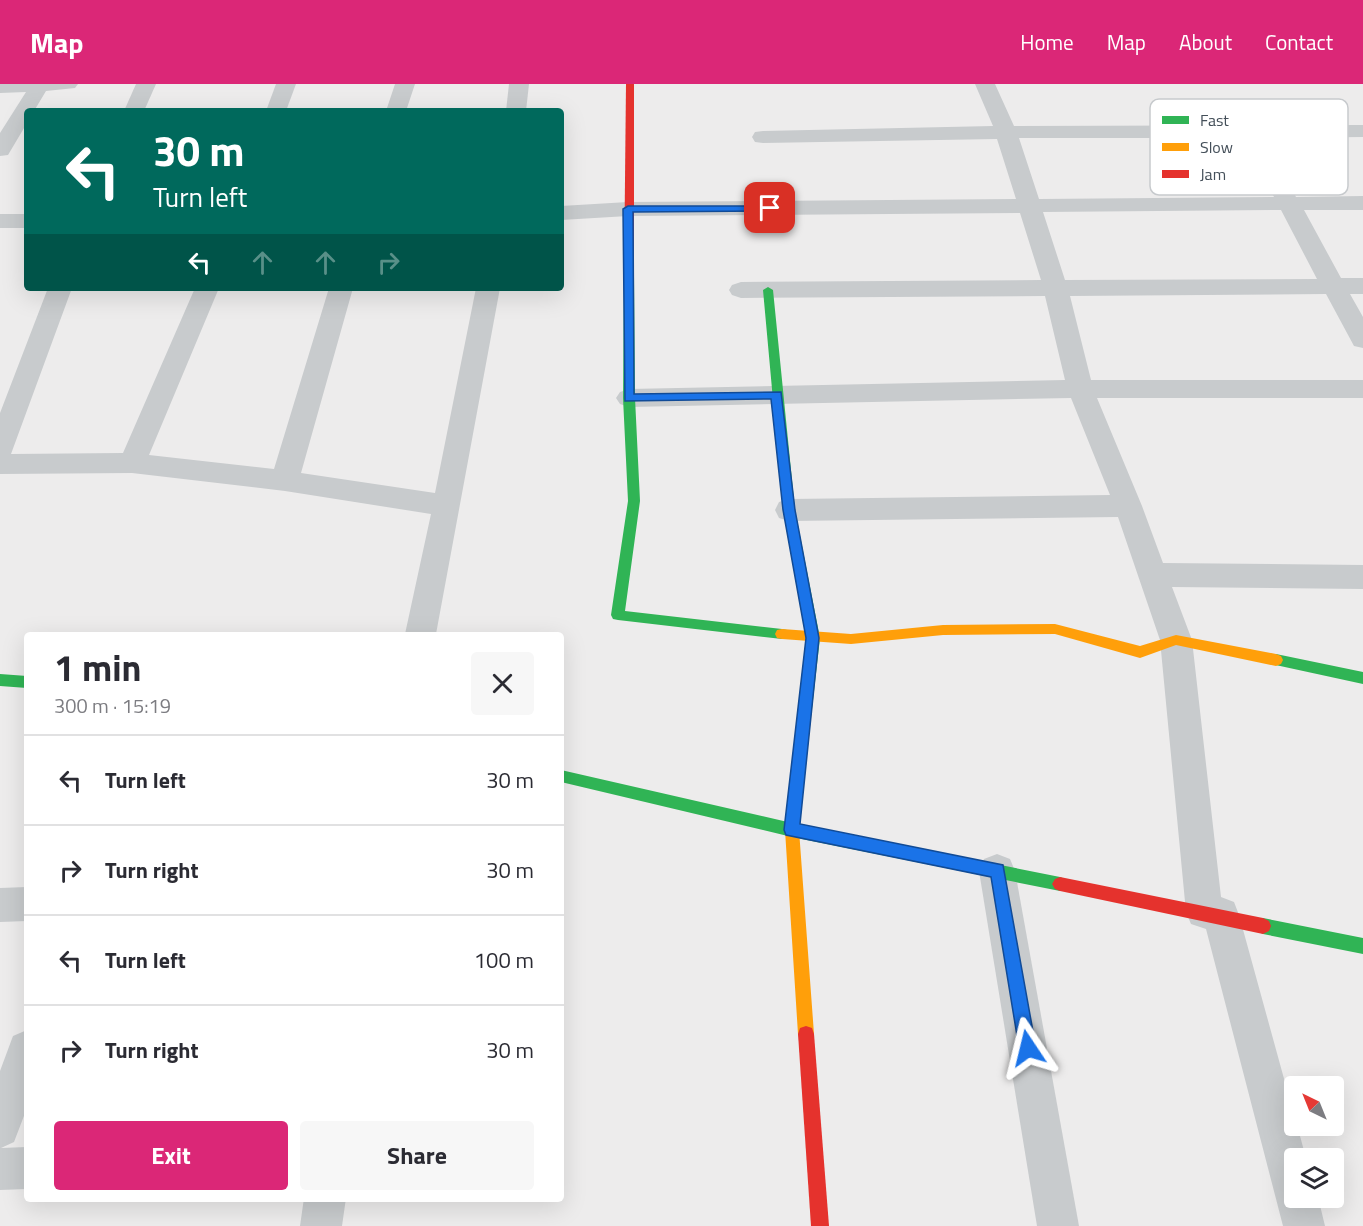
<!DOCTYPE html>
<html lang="en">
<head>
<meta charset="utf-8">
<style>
	body { margin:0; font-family:"Titillium Web",sans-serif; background:#f7f7f7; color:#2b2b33; height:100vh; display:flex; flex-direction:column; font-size:22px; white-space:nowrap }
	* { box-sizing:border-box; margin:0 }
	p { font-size:20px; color:#7c7c81 }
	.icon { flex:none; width:33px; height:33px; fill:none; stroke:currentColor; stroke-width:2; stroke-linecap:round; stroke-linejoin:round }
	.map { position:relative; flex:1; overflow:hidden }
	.side { position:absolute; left:24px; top:548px; width:540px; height:570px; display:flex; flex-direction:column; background:#fff; border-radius:6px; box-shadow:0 6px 24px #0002 }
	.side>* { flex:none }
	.banner { position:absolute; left:24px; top:24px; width:540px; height:183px; border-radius:6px; box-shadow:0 6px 24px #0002; background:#00695c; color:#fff; overflow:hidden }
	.needle { width:39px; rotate:317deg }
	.controls { position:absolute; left:1284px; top:992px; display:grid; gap:12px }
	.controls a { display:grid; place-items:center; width:60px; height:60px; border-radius:6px; background:#fff; box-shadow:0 6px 24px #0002; font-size:30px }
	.pin { position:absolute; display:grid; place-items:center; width:51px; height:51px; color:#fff; margin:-26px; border-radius:12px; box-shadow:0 3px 9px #0006 }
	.me { position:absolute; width:66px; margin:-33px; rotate:350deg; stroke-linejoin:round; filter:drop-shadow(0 0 4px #0008) }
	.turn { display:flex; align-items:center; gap:21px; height:126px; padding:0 30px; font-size:27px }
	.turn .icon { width:78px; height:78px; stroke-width:2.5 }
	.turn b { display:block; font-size:42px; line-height:51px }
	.lanes { display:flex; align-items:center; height:57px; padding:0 30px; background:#0003; justify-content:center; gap:30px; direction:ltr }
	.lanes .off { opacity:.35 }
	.round { display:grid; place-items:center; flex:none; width:63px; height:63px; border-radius:6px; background:#f7f7f7 }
	.summary { display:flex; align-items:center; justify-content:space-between; height:102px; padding:0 30px }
	h1 { font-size:36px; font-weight:700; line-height:45px }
	.action { display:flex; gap:12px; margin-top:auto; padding:12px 30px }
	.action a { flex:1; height:69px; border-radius:6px; background:#db2777; color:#fff; font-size:24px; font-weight:700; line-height:69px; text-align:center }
	.action a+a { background:#f7f7f7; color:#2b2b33 }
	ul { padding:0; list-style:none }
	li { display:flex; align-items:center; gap:18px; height:90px; padding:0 30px; border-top:2px solid #e1e1e2 }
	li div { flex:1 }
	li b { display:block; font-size:22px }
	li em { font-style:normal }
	header { display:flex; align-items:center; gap:36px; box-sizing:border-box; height:84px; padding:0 30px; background:#db2777; color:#fff }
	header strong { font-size:28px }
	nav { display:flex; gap:33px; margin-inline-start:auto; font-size:21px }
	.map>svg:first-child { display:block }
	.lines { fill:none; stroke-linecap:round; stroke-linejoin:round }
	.street { fill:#c8cbcd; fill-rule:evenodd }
	.fast { fill:#30b455; fill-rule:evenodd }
	.slow { fill:#ff9f0a; fill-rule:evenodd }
	.jam { fill:#e5322d; fill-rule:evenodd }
	.route { fill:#1a73e8; stroke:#114b97; stroke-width:1.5 }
	.key { fill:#fff; stroke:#c7cacd; stroke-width:1.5 }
	.key-label { font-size:16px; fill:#444f59 }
</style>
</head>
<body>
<header>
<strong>Map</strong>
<nav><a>Home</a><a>Map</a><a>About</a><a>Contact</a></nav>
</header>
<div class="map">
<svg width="1363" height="1142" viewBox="0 0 1363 1142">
	<rect width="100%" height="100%" fill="#edecec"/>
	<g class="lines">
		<g class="street">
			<path d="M0 0H78L75 4 46 7 34 27H27V39L8 71 0 72V49L26 8 0 9Z"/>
			<path d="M136 0H156L144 27H124Z"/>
			<path d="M276 0H296L286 27H266Z"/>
			<path d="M395 0H415L406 27H386Z"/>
			<path d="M509 0H529L526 27H506Z"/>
			<path d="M975 0H995L1014 42 1363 41V53L1263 54 1296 113 1363 112V126H1304L1341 194H1363V210H1350L1363 233V264L1354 262 1326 210 1070 212 1091 296H1363V314H1097L1142 422 1163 479 1363 481V505L1172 503 1192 556 1221 813 1234 818 1239 831 1294 1031V1041H1297L1306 1074H1294V1113H1318L1325 1142H1283L1206 845 1191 840 1186 828 1160 556 1118 433 789 437 779 434 775 426 779 418 789 415 1110 411 1071 314 629 323 620 320 616 314 620 308 629 305 1065 296 1045 212 741 214 732 211 729 206 732 201 741 198 1041 196 1020 129 628 132 561 136V122L628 118 1016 115 997 55 763 59 755 58 752 53 755 48 763 47 993 42ZM1019 54H1242L1274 113 1039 115ZM1281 126 1317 195 1065 196 1043 128Z"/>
			<rect x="0" y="130" width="27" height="14"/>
			<path d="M48 204H72L11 370 123 369 195 204H219L149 371 274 385 329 204H353L301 389 435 409 476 204H500L436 550H405L431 430 285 407 132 389 0 390V329Z"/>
			<path d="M997 770 1010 775 1015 787 1079 1142H1037L979 787 984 775Z"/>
			<path d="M27 803V837L0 838V804Z"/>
			<path d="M27 946V1024L14 1058 1 1064 27 1063V1105L0 1106V987L13 952Z"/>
			<path d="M304 1114H346L342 1142H300Z"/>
		</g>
		<g class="fast">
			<path d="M629 189 634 192 635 314 640 417 625 527 782 545 787 546 789 550 787 554 782 555 618 536 613 535 611 531 628 417 623 314 624 192Z"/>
			<path d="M768 203 773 206 795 426 820 554 812 625 810 629 805 631 800 629 798 625 806 554 783 426 763 206Z"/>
			<path d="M1276 570 1363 588V600L1271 580 1269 576 1271 572Z"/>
			<path d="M0 590 27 592V604L0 602Z"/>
			<path d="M561 686 792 739 1060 793 1065 795 1068 800 1065 805 1060 807 792 753 561 698Z"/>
			<path d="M1263 834 1363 854V870L1263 850 1257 847 1255 842 1257 837Z"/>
		</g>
		<g class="slow">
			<path d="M1055 540 1140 562 1176 551 1276 570 1281 572 1283 576 1281 580 1276 582 1176 561 1140 574 1055 550 943 551 851 560 782 555 777 554 775 550 777 546 782 545 851 550 943 541Z"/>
			<path d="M805 619 810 621 812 625 799 746 814 950 812 956 806 958 800 956 798 950 785 746 798 625 800 621Z"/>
		</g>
		<g class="jam">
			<path d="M626 0H634V192L629 195 624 192Z"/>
			<path d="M1060 793 1263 834 1269 837 1271 842 1269 847 1263 850 1060 807 1055 805 1052 800 1055 795Z"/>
			<path d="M806 942 812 944 814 950 829 1142H811L798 950 800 944Z"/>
		</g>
	</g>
	<path class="route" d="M628 122H770L775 124 770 127 633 128 634 310 781 308 795 426 819 554 800 740 1003 781 1036 964 1034 970 1028 973 1022 970 1019 964 991 793 786 751 784 746 806 554 783 426 771 315 625 317 623 125Z"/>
	<rect x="1150" y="15" width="198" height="96" rx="9" class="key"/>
	<rect x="1162" y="32" width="27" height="8" fill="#30b455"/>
	<rect x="1162" y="59" width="27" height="8" fill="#ff9f0a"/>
	<rect x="1162" y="86" width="27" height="8" fill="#e5322d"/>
	<g class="key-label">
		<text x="1200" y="42">Fast</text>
		<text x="1200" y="69">Slow</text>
		<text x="1200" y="96">Jam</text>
	</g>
</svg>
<div class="controls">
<a><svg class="needle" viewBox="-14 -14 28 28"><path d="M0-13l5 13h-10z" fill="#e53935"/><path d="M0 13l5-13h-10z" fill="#7c7c81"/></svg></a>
<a><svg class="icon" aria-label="layers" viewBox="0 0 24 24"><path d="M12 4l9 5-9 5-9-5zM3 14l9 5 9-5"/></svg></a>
</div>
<div class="pin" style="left:770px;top:124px;background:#d93025"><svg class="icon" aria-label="arrive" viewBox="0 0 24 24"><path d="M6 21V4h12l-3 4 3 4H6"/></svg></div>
<svg class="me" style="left:1028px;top:964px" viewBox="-20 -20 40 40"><path d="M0-17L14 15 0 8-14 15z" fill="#1a73e8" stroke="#fff" stroke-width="4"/></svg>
<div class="banner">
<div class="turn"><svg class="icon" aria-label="left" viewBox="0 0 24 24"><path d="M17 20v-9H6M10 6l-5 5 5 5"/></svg><div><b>30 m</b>Turn left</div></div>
<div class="lanes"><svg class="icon" aria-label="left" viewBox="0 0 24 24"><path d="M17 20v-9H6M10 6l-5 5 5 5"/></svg><svg class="icon off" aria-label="ahead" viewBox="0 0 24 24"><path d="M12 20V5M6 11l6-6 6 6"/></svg><svg class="icon off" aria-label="ahead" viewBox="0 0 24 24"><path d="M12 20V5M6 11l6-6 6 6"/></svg><svg class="icon off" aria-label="right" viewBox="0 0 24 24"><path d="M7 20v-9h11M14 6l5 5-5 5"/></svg></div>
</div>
<section class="side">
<div class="summary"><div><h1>1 min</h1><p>300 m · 15:19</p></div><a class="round"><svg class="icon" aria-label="close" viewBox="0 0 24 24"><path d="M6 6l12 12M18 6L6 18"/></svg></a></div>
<ul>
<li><svg class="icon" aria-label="left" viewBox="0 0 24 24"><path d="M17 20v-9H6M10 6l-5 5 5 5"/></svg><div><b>Turn left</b></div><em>30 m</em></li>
<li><svg class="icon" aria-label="right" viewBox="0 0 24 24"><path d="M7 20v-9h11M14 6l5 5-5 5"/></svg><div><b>Turn right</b></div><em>30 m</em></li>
<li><svg class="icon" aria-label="left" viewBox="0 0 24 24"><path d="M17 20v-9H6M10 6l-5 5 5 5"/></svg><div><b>Turn left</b></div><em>100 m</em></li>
<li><svg class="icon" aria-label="right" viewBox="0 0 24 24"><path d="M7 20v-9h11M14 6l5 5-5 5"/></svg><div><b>Turn right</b></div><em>30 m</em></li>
</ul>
<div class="action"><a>Exit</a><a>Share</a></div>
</section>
</div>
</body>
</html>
